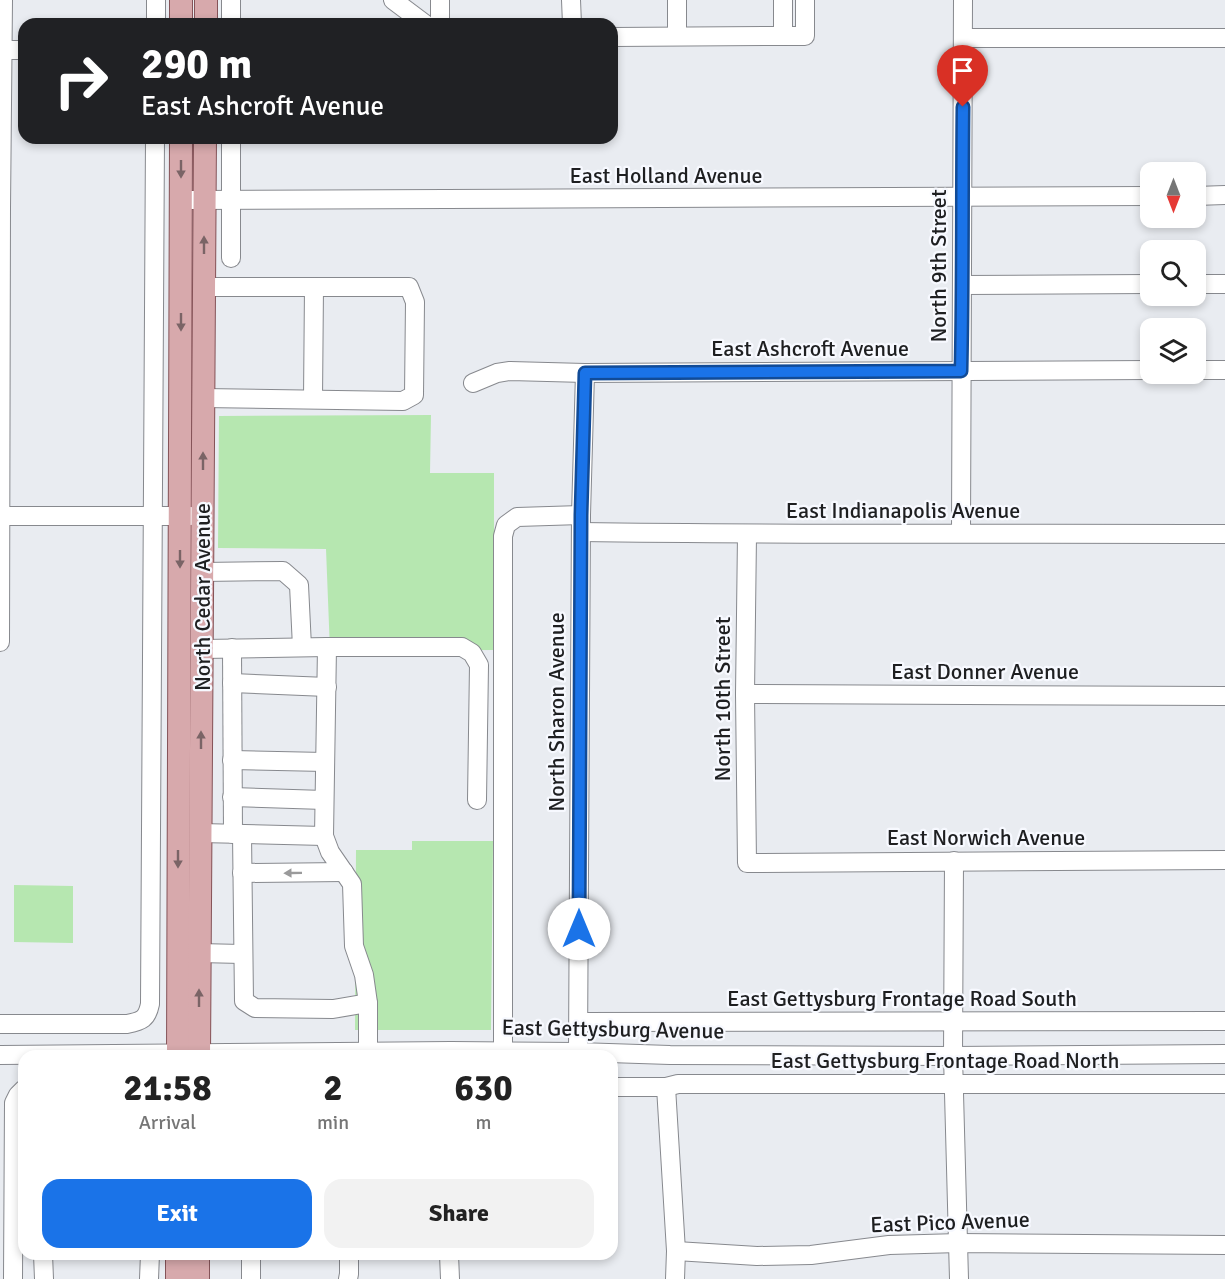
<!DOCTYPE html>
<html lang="en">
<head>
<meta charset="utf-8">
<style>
	body { margin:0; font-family:Signika,sans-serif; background:#f2f2f2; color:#222; height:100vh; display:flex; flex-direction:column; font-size:22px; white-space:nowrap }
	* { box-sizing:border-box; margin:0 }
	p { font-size:20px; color:#767676 }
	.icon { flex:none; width:33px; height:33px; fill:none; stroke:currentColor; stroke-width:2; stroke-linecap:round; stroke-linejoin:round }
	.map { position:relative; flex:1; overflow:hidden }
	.details { position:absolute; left:18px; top:1050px; width:600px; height:210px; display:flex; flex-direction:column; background:#fff; border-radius:18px; box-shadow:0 3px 9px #0003 }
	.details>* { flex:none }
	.guide { position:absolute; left:18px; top:18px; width:600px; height:126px; border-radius:18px; box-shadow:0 3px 9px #0003; background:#202124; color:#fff; overflow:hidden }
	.needle { width:39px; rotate:180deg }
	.controls { position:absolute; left:1140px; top:162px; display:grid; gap:12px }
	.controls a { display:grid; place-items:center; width:66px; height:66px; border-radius:12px; background:#fff; box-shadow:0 3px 9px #0003; font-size:30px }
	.pin { position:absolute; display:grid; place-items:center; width:51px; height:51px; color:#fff; margin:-62px -26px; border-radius:50% 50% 50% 0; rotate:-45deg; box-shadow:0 0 6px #0007 }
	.pin .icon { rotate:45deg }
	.me { position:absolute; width:66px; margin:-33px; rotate:0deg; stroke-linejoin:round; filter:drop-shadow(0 0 4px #0008) }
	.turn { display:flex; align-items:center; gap:21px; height:126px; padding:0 24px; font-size:27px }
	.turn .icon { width:78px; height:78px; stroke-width:2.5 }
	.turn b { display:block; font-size:42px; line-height:51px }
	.eta { display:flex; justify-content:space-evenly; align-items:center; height:102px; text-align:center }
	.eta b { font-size:36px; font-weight:800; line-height:42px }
	.action { display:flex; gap:12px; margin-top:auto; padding:12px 24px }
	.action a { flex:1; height:69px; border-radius:18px; background:#1a73e8; color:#fff; font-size:24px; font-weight:800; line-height:69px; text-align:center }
	.action a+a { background:#f2f2f2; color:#222 }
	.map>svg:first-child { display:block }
	.green { fill:#b6e7b0 }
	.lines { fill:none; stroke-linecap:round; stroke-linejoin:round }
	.minor-casing { stroke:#87898e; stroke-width:20 }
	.major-casing { stroke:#855358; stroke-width:24 }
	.minor { stroke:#fff; stroke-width:18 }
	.major { stroke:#d7a9ac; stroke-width:22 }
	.oneway { fill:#7a6466 }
	.oneway2 { fill:#9a9a9b }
	.route-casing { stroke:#114b97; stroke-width:15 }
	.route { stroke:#1a73e8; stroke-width:10 }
	.labels { text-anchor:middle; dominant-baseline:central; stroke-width:4.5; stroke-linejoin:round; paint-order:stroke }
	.street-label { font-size:22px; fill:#1e1f21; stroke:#f7f9ff }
</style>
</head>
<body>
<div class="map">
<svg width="1225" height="1279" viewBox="0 0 1225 1279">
	<rect width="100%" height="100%" fill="#e9ecf1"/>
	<g class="green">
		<path d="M431 415 430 473H494V650L330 651 326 549 218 548 219 416Z"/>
		<path d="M412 841H493L491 1030H355L356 850H412Z"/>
		<path d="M14 885 73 886V943L14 942Z"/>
	</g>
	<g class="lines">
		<defs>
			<g id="minor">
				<path d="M393 0 425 24"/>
				<path d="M571 0 572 24"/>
				<path d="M677 0V36"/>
				<path d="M156 24V0"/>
				<path d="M231 24V0"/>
				<path d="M440 24V0"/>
				<path d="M783 36H805V0"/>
				<path d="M612 37 783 36V0"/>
				<path d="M963 38H1225"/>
				<path d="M0 50H24"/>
				<path d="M231 138V258"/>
				<path d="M1196 196 1225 195"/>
				<path d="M192 200 1150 196"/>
				<path d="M1196 284H1225"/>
				<path d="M963 285 1150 284"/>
				<path d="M1196 370H1225"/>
				<path d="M473 383 497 373 510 371 585 373 1150 370"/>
				<path d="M203 398 403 401 414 395 415 302 409 287H204"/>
				<path d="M313 399 314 287"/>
				<path d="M0 516H191"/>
				<path d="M581 532C795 535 1010 533 1225 534"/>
				<path d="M961 533 963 0"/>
				<path d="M747 535 745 694 747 863 1225 860"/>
				<path d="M202 572 283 571 299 585 302 647"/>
				<path d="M0 642 1 208 3 0"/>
				<path d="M327 647 324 836 330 852 352 884 354 946 364 975 368 1003V1052"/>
				<path d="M232 648 233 834"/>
				<path d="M201 649 327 647H462L472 653 479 665 477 800"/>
				<path d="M232 683 327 687"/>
				<path d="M745 694 1225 696"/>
				<path d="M232 760 325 762"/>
				<path d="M232 797 324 800"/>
				<path d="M200 833 324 836"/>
				<path d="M242 834 244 1001 255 1008 333 1009 368 1003"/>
				<path d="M954 861 953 1056 959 1279"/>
				<path d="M242 873 344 872"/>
				<path d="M199 953 242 954"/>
				<path d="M579 1022 1225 1021"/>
				<path d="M0 1024H127C142 1021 147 1019 150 1004L155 138"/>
				<path d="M503 1051V536L506 525 517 517 581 515"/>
				<path d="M578 1052 581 515 585 373"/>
				<path d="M0 1055 451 1051 578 1052 670 1055 953 1056 1225 1054"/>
				<path d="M612 1087H666L678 1084H1225"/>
				<path d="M666 1087 676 1251 675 1279"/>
				<path d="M676 1251 757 1256 811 1255 889 1245 959 1243 1225 1245"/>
				<path d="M43 1254 44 1279"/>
				<path d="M251 1254V1279"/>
				<path d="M449 1254 450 1279"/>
				<path d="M13 1279 14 1103 18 1095 24 1089"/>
				<path d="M149 1279 150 1254"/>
				<path d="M348 1279 349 1274V1254"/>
			</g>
			<g id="major">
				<path d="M181 24V0"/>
				<path d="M206 24V0"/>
				<path d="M178 1056 181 138"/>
				<path d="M199 1056 205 138"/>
				<path d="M177 1279V1254"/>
				<path d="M198 1279V1254"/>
			</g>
		</defs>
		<use href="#minor" class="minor-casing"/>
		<use href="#major" class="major-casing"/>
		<use href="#minor" class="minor"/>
		<use href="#major" class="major"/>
	</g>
	<defs><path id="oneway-solid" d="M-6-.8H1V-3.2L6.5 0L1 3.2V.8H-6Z" transform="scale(1.5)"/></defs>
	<g class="oneway">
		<use href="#oneway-solid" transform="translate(181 169) rotate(90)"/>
		<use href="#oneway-solid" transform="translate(204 245) rotate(-90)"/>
		<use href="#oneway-solid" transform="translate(181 322) rotate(90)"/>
		<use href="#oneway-solid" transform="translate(203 461) rotate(-90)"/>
		<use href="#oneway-solid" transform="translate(180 559) rotate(90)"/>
		<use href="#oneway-solid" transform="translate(201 740) rotate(-90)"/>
		<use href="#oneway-solid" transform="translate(178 859) rotate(90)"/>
		<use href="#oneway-solid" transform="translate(199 998) rotate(-90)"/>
	</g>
	<use class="oneway2" href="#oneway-solid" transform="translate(293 873) rotate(179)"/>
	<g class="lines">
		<defs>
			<path id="route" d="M579 929 581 515 585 373 961 371C963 283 962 195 963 107"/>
		</defs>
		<use href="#route" class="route-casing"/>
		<use href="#route" class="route"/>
	</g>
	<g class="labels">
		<g class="street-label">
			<text x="666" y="175">East Holland Avenue</text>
			<text transform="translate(938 266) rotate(-90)">North 9th Street</text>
			<text x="810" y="348">East Ashcroft Avenue</text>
			<text x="903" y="510">East Indianapolis Avenue</text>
			<text transform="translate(202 597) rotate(-90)">North Cedar Avenue</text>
			<text x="985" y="671">East Donner Avenue</text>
			<text transform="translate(722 699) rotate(-90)">North 10th Street</text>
			<text transform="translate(556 712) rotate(-90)">North Sharon Avenue</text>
			<text x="986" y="837">East Norwich Avenue</text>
			<text x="902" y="998">East Gettysburg Frontage Road South</text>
			<text transform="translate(613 1029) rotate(1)">East Gettysburg Avenue</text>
			<text x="945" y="1060">East Gettysburg Frontage Road North</text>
			<text transform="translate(950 1222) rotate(-2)">East Pico Avenue</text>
		</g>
	</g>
</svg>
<div class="controls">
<a><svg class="needle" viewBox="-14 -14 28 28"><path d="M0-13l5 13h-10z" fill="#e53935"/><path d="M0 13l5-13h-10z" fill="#767676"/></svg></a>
<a><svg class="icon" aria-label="search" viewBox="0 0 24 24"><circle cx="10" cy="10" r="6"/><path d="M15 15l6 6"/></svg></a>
<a><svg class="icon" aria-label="layers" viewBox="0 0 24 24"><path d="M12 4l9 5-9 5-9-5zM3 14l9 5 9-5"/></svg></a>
</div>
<div class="pin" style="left:963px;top:107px;background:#d93025"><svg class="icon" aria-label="arrive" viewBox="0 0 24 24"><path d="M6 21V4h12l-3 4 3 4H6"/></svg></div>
<svg class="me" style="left:579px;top:929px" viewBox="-20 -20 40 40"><circle r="19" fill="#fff"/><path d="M0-13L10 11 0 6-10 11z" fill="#1a73e8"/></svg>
<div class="guide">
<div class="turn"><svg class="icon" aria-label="right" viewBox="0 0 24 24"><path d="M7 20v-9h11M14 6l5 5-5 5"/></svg><div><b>290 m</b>East Ashcroft Avenue</div></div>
</div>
<section class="details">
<div class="eta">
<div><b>21:58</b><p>Arrival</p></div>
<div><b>2</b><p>min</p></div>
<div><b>630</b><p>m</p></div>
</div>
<div class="action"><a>Exit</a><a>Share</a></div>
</section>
</div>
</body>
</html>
